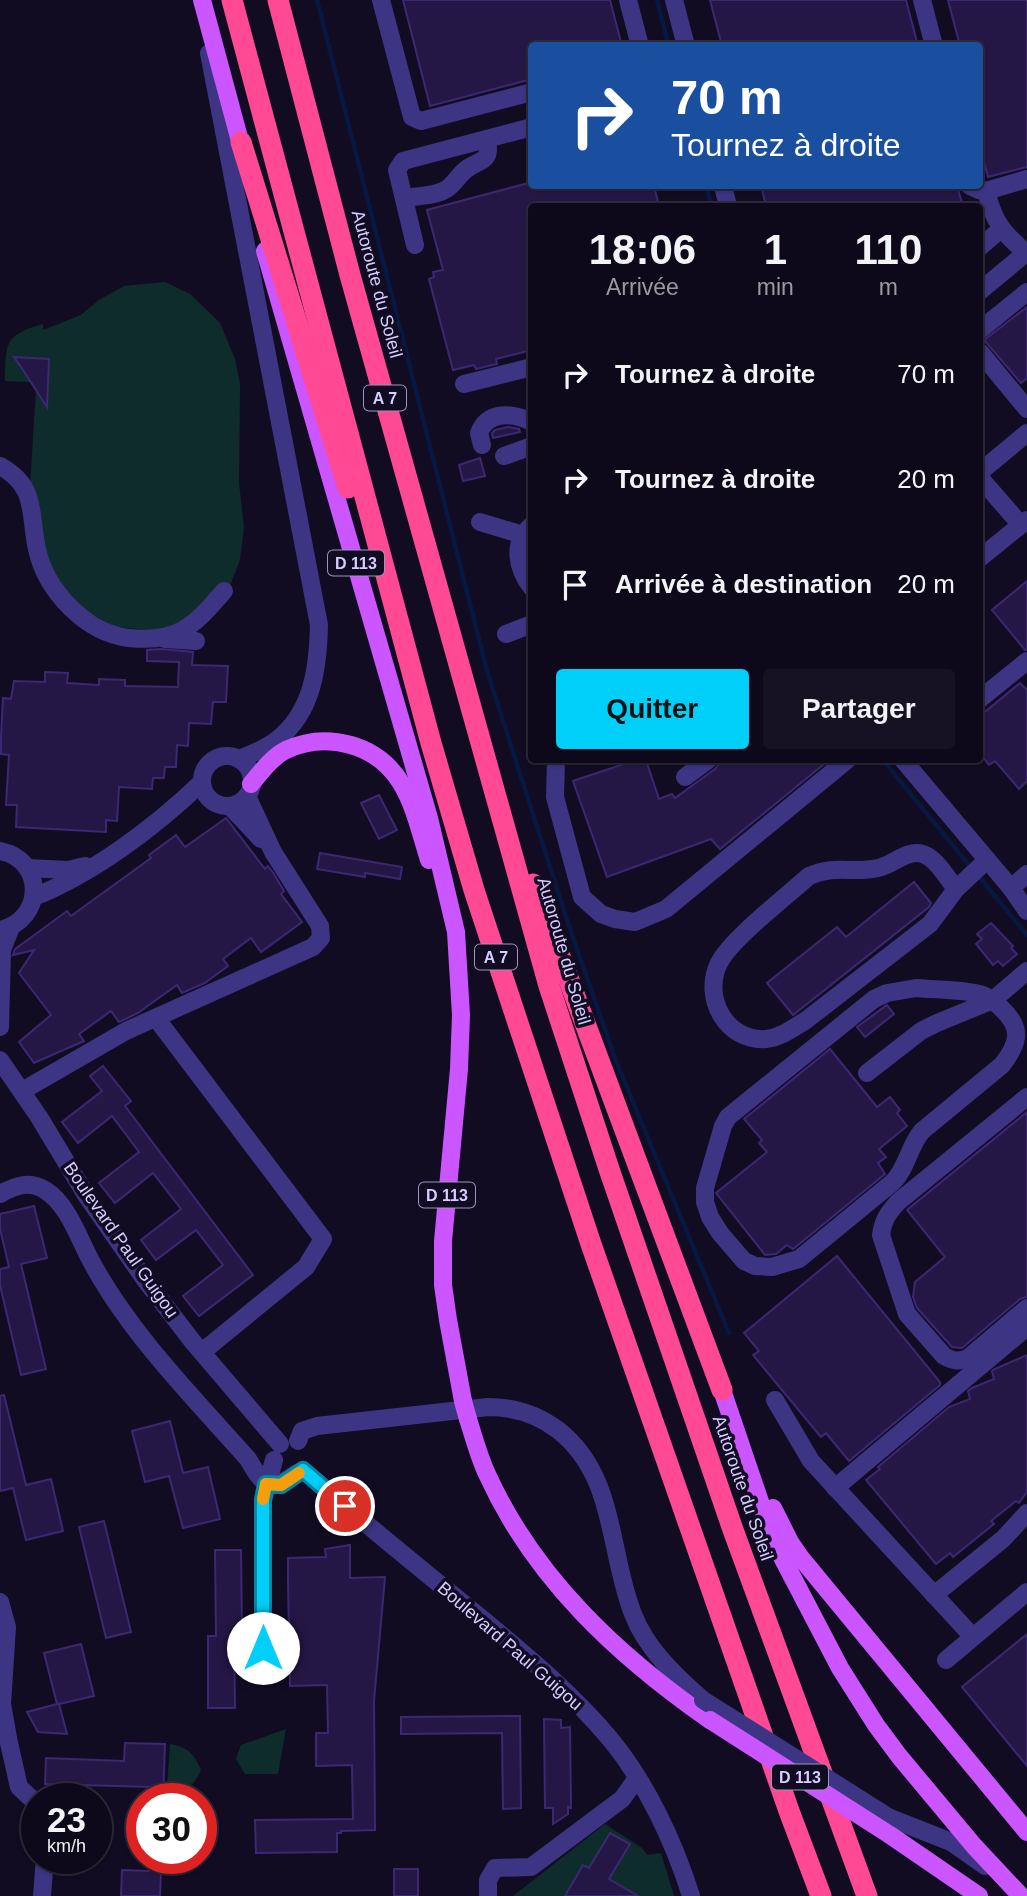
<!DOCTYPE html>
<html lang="fr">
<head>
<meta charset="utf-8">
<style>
	body { margin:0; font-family:Helvetica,sans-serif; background:#171223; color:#f1f3f6; height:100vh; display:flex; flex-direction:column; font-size:26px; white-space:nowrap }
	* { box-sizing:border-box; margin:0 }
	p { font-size:23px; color:#9b9aa2 }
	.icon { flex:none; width:38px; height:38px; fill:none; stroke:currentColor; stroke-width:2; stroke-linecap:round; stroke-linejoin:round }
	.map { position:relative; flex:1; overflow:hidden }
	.drawer { position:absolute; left:528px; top:203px; width:455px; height:560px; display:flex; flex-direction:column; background:#0e091a; border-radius:7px; box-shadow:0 2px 5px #0004,0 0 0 2px #2e2a39 }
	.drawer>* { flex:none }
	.hud { position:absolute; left:528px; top:42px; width:455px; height:147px; border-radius:7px; box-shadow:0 2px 5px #0004,0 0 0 2px #2e2a39; background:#1a4fa0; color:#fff; overflow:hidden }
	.speed { position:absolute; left:21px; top:1783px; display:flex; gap:14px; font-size:35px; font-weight:700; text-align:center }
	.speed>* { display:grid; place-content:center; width:91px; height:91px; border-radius:50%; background:#0e091a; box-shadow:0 2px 5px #0004,0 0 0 2px #2e2a39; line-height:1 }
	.speed small { font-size:18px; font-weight:400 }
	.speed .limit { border:10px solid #d22; background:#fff; color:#111 }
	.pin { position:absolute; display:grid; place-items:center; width:60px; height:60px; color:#fff; margin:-30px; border:4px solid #fff; border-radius:50%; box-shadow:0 2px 7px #0007 }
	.me { position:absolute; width:77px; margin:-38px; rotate:0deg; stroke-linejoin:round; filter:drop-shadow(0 0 5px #0008) }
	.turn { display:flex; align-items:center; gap:24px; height:147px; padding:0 28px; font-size:32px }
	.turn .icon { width:91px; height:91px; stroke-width:2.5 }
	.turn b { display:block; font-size:49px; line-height:60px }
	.eta { display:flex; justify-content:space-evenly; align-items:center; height:119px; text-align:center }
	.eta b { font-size:42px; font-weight:600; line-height:49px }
	.cta { display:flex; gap:14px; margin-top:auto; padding:14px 28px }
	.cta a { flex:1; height:80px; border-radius:7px; background:#00cff9; color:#111; font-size:28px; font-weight:600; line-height:80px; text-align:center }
	.cta a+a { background:#171223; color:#f1f3f6 }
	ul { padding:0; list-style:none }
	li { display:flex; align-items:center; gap:21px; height:105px; padding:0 28px }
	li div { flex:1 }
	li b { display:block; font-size:26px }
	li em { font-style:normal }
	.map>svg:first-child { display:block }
	.green { fill:#0f2c2d }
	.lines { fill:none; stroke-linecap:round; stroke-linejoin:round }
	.stream { stroke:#071841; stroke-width:4.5 }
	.building { fill:#241745; stroke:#3c2872; stroke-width:2 }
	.minor { stroke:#3d3584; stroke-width:18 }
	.major { stroke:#cb55ff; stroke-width:18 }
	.highway { stroke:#ff4994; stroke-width:21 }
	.minor-bridge { stroke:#3d3584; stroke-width:18 }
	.major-bridge { stroke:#cb55ff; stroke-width:18 }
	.route-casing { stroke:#0087a2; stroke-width:18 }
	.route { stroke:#00cff9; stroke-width:12 }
	.slow { stroke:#f59e0b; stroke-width:12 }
	.labels { text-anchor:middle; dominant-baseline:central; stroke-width:7; stroke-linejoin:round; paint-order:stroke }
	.shield { fill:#120c23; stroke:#9c94bd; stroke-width:2 }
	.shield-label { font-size:16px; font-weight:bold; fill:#d7ceff }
	.street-label { font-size:18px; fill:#d7ceff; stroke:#120c23 }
</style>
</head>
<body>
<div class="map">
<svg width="1027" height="1896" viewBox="0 0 1027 1896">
	<rect width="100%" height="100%" fill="#120c23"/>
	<g class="green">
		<path d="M165 282 190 294 220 323 235 359 240 384 239 483 244 527 240 560 227 593 186 622 158 631 115 627 79 607 62 588 49 562 30 487 36 390 30 382 5 381C6 344 4 335 43 324V330L81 315 99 300 124 286Z"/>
		<path d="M286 1729 278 1774H245L236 1759 241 1745Z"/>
		<path d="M170 1744C188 1747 194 1754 201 1770 192 1790 187 1788 167 1788Z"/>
		<path d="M605 1824 642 1848 647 1855 661 1853 674 1896H513Z"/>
	</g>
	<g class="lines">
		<g class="stream">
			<path d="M317 0 487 671 569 926 616 1061 729 1333"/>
			<path d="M657 0 668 43"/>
			<path d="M706 186 711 204"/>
			<path d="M883 760 969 865"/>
			<path d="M981 879 1027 935"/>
		</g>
	</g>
	<g class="building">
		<path d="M403 0H610L622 46H532V79L430 106Z"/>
		<path d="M710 0H906L918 46H722Z"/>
		<path d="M948 0H1027V167L988 177 980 147V46H960Z"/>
		<path d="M532 182V186H654L659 206H532V350L496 359 497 364 476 369 474 365 453 370 429 279 434 277 433 272 443 270 427 210Z"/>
		<path d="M761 186H957L963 206H766Z"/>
		<path d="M1027 307V378L1021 383 984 340Z"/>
		<path d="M14 357 49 359 47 407 23 370Z"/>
		<path d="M508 427 519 429 520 432 493 438 492 433 495 430Z"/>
		<path d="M480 458 485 476 463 481 459 465Z"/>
		<path d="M1027 581V650H1025L992 610Z"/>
		<path d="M161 649 193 652 192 665 228 666 226 702H213L211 724 189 723 188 746 177 745 176 767H165L164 778H153L152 789 119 787 117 821 106 820V832L16 827 17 805H6L9 755 1 754V737L3 698 11 699 14 681 45 682V672L68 673 67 683 99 685V679L125 680V686L178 687 179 662 147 661V650Z"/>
		<path d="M1020 683 1027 690V781L1019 789 995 761 989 765 980 753V716Z"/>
		<path d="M636 760H646L659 799 672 794 675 798 715 769 722 760H829L720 849 711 839 607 877 573 781Z"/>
		<path d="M379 795 397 830 379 839 361 803Z"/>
		<path d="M226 818 265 869 268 866 274 874 284 891 281 894 302 922 261 952 251 938 223 959 228 966 205 983 182 993 177 985 138 1013 119 1022 111 1011 79 1034 84 1041 34 1063 19 1042 51 1015 19 973 34 950 13 955 15 949 67 911 71 916 151 858 149 855 176 835 185 847Z"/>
		<path d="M320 853 402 867 400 879 365 873V877L317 869Z"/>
		<path d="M914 882 931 903 929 907 793 1015 767 983 837 927 846 937Z"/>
		<path d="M991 923 1013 946 1011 948 1017 954 1003 966 998 961 993 965 976 944 982 939 977 934Z"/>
		<path d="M887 1005 894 1014 865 1037 857 1027Z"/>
		<path d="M830 1049 877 1107 890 1097 900 1110 897 1113 907 1126 879 1149 886 1157 878 1163 885 1174 793 1249 787 1245 776 1254 765 1255 716 1193 767 1152 759 1143 762 1140 744 1119Z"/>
		<path d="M103 1066 131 1101 125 1106 253 1275 199 1316 183 1296 223 1265 196 1230 156 1260 141 1240 181 1209 153 1173 115 1203 99 1183 139 1152 112 1116 78 1143 62 1122 102 1091 90 1076Z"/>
		<path d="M1027 1112V1297L1020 1299 962 1348 952 1347 917 1308 913 1297 915 1282 945 1257 907 1210Z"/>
		<path d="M34 1206 47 1258 21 1264 46 1369 21 1375 0 1285V1269L9 1267 0 1229V1214Z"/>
		<path d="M837 1256 940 1382V1385L849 1461 826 1433 821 1437 753 1355 759 1351 744 1333Z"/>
		<path d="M1027 1355V1492L1019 1503 1016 1501 991 1521 994 1524 953 1557 950 1553 936 1564 866 1480 880 1469 878 1467 949 1407 970 1399 968 1391 972 1388 994 1379 992 1371 995 1369Z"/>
		<path d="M4 1395 26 1485 51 1479 63 1531 26 1540 13 1488 0 1491V1396Z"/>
		<path d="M170 1421 183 1473 208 1467 220 1519 183 1528 169 1476 145 1482 132 1431Z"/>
		<path d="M104 1521 131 1632 106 1638 79 1527Z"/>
		<path d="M350 1545V1578L385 1577 374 1701 375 1830 341 1831V1833H337V1852L256 1853 255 1820 353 1819 352 1765 316 1766V1733H328L327 1685 290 1686 288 1581V1558L326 1557 325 1549Z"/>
		<path d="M215 1550H241L242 1636H234L235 1708H208V1636H216Z"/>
		<path d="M1027 1634V1766L962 1687Z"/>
		<path d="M81 1644 94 1696 59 1704 67 1734 38 1732 27 1712 57 1704 44 1653Z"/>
		<path d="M520 1716 521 1808 503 1809 502 1733 401 1734V1717Z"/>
		<path d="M544 1719 561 1720V1728L570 1727 571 1808 568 1807V1814L553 1824V1808H545Z"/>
		<path d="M125 1743 165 1744 163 1799H152V1787L45 1784 46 1758 124 1761Z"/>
		<path d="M610 1833 630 1844 609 1879 638 1896H565L583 1865 589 1868Z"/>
		<path d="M150 1858H176L175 1872H161L160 1896H121L122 1870 149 1871Z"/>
		<rect x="394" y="1869" width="24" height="27"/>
	</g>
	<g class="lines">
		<g class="minor">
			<path d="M381 0 412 117 421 121 532 92"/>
			<path d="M628 0 640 46"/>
			<path d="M674 0 686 46"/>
			<path d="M922 0 934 46"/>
			<path d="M209 53 319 625C318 667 313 711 278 739 267 748 252 754 239 759"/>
			<path d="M723 186 728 206"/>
			<path d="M970 186 979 190 986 191 1027 179"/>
			<path d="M986 191C994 222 1002 232 1026 253"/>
			<path d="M404 198C416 196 438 196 448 188 456 182 460 173 468 168 484 158 491 161 487 139"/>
			<path d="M415 245 397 170 403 161 532 127"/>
			<path d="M980 247 1000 230"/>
			<path d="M980 291 1027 252"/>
			<path d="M980 330 1027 292"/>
			<path d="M980 352 1027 409"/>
			<path d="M464 384 532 367"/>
			<path d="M482 445 479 433C488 410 513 413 532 422"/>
			<path d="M504 456 532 446"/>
			<path d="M0 466C38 487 29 513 37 549 46 591 86 633 129 638 178 643 193 627 224 591"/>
			<path d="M980 472 1027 433"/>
			<path d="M980 478 1021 525"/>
			<path d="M480 522 523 535"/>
			<path d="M532 525C511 543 517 569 532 588"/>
			<path d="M980 558 1027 520"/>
			<path d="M506 634 532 624"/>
			<path d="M165 639 196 641"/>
			<path d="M980 699 1027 661"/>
			<circle cx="227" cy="781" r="25"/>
			<path d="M556 760 555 797 582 897 601 914 615 919 635 922 666 909 847 760"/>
			<path d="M903 760 1011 888 1027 911"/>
			<path d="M685 777 708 760"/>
			<path d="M230 806 261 839"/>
			<path d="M0 851C45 859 45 920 0 930"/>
			<path d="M27 868 68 870 85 866"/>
			<path d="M1011 888 1027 874"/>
			<path d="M956 889C947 878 937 859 923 854 907 849 893 865 878 868 853 874 836 864 809 876 787 896 731 939 719 963 702 997 726 1042 766 1039 780 1038 793 1028 805 1021L930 924 956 889 987 860"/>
			<path d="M34 897C94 873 155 827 202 782"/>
			<path d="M916 988C937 990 963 989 983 995 990 998 995 1002 1001 1008 1023 1028 1019 1043 1002 1065L922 1131C909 1146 907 1168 893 1182L799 1259 772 1267 755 1266 744 1261 720 1233 710 1217 705 1202V1188L723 1126 728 1117 874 999 887 993Z"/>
			<path d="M156 1018 323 1239 306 1267 202 1352"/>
			<path d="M0 1027 2 950 11 927"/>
			<path d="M0 1060 39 1117 86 1195 146 1281 193 1342 280 1444"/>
			<path d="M867 1073 921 1031 937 1023 993 1000 1027 971"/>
			<path d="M22 1091 126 1031 313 947 321 938 320 926 273 852 247 796"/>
			<path d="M1027 1097 898 1202C888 1213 883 1220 881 1235L907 1314 944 1356C953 1361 958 1362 968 1358L1027 1308"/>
			<path d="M0 1194C15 1186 29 1180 45 1190 68 1204 79 1239 91 1261 130 1334 194 1398 248 1459 264 1487 270 1493 297 1473"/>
			<path d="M775 1400 811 1461 973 1637"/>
			<path d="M298 1441 302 1431 317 1426 488 1407C515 1407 537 1414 558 1430 616 1475 608 1550 633 1614 646 1648 675 1676 703 1700"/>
			<path d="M303 1470C359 1519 417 1566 475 1613 523 1653 571 1692 611 1740 647 1784 674 1842 691 1896"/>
			<path d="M835 1488 1027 1327"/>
			<path d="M934 1595 1003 1539 1027 1513"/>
			<path d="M0 1602 7 1627 2 1704 9 1743 19 1787 37 1804"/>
			<path d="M946 1660 1027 1592"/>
			<path d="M263 1674V1500L274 1460"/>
			<path d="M890 1818 951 1842 985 1866"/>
			<path d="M42 1896 45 1858"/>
			<path d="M488 1896V1880L495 1868 531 1867 622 1799 637 1778"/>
		</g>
		<g class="major">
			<path d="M202 0 244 156"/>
			<path d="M265 251 429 818 456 932 461 1015 459 1069 443 1241V1285L448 1320 463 1401"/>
			<path d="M251 784C261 772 272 757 286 750 327 731 377 744 401 783 415 806 421 835 429 860"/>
			<path d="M722 1390 769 1528 783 1559 840 1668 876 1725 899 1756 974 1846 1021 1896"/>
			<path d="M468 1419C474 1438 479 1457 487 1474 534 1578 618 1656 710 1720"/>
			<path d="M773 1508 790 1542 801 1558 1027 1832"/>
			<path d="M890 1835 979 1896"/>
		</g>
		<g class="highway">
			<path d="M232 0 431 743 474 890 591 1244 789 1811 821 1896"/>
			<path d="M278 0 350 275 549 986 609 1169 732 1527 867 1896"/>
			<path d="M241 142 348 488"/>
			<path d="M533 884 722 1390"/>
		</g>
		<path class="minor-bridge" d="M703 1700 890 1818"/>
		<g class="major-bridge">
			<path d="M463 1401 468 1419"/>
			<path d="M710 1720 890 1835"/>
		</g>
	</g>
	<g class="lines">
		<defs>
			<path id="route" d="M263 1648V1500L266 1484 281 1485 303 1470 345 1506"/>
		</defs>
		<use href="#route" class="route-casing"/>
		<use href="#route" class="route"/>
		<path class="slow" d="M263 1499 266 1484 281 1485 299 1473"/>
	</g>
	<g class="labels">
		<g class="shield">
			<rect x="364" y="385.5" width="42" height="25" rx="5"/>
			<rect x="328" y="550.5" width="56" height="25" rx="5"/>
			<rect x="475" y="944.5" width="42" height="25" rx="5"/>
			<rect x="419" y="1182.5" width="56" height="25" rx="5"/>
			<rect x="772" y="1764.5" width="56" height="25" rx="5"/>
		</g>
		<g class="shield-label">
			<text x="385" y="398">A 7</text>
			<text x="356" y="563">D 113</text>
			<text x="496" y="957">A 7</text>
			<text x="447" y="1195">D 113</text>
			<text x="800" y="1777">D 113</text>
		</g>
		<g class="street-label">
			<text transform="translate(377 284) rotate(75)">Autoroute du Soleil</text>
			<text transform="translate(564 951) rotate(74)">Autoroute du Soleil</text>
			<text transform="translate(121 1240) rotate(55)">Boulevard Paul Guigou</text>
			<text transform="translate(743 1488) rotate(71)">Autoroute du Soleil</text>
			<text transform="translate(510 1646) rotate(41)">Boulevard Paul Guigou</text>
		</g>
	</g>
</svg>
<div class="speed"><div>23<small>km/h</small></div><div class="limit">30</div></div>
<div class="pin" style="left:345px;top:1506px;background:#d93025"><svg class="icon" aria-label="arrive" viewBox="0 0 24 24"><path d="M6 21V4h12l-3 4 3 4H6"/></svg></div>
<svg class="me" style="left:263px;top:1648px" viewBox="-20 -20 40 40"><circle r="19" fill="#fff"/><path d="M0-13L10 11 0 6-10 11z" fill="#00cff9"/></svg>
<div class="hud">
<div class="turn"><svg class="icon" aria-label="right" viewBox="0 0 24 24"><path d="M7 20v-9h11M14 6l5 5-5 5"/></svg><div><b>70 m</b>Tournez à droite</div></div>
</div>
<section class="drawer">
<div class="eta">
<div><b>18:06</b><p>Arrivée</p></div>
<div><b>1</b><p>min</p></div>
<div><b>110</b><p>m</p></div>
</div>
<ul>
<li><svg class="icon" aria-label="right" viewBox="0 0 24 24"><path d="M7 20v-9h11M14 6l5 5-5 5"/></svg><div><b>Tournez à droite</b></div><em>70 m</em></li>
<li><svg class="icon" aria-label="right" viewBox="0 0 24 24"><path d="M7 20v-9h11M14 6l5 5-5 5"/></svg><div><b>Tournez à droite</b></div><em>20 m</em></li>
<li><svg class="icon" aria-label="arrive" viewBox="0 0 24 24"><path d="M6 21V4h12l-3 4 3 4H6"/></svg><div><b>Arrivée à destination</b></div><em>20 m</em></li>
</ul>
<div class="cta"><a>Quitter</a><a>Partager</a></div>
</section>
</div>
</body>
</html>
